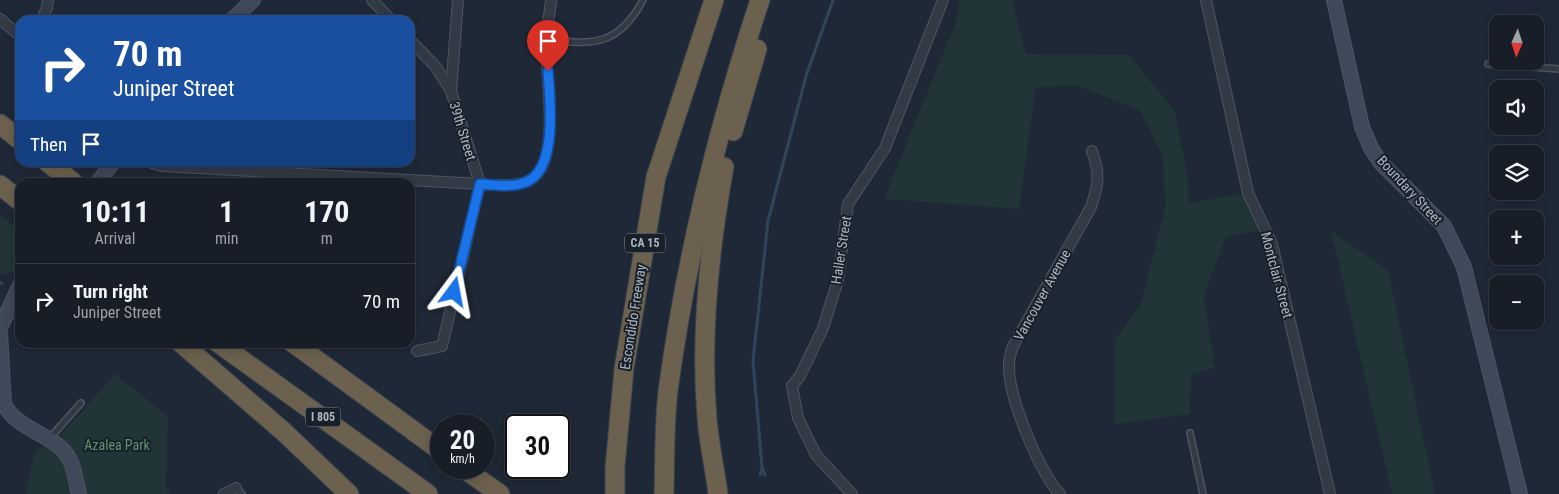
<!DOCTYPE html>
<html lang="en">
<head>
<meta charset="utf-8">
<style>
	body { margin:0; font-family:"Roboto Condensed",sans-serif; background:#242b34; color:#f1f3f6; height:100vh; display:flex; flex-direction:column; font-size:19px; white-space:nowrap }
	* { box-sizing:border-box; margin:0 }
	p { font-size:16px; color:#9ea2a8 }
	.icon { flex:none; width:28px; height:28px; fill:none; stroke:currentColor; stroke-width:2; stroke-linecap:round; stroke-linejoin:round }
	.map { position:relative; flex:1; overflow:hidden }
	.details { position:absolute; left:15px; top:178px; width:400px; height:170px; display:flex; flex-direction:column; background:#171e28; border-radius:15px; box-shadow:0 2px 12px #0003,0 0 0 1px #363c45 }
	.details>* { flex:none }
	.top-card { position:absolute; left:15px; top:15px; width:400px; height:152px; border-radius:15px; box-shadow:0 2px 12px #0003,0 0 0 1px #363c45; background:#1a4fa0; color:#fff; overflow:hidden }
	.needle { width:32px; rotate:183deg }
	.tools { position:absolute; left:1489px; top:15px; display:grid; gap:10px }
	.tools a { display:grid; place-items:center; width:55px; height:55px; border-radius:10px; background:#171e28; box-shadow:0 2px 12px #0003,0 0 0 1px #363c45; font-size:25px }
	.speed { position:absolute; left:430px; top:414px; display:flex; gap:10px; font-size:25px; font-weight:700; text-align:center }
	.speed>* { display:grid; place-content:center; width:65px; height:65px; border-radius:50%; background:#171e28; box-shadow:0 2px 12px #0003,0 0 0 1px #363c45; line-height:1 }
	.speed small { font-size:12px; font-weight:400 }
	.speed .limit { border:2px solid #111; border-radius:8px; background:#fff; color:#111 }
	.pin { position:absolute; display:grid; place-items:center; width:42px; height:42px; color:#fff; margin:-51px -21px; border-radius:50% 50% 50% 0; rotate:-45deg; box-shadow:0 0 5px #0007 }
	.pin .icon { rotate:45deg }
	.me { position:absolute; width:55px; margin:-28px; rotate:13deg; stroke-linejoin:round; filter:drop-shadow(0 0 4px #0008) }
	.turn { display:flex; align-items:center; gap:18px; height:105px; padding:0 15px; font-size:22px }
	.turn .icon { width:65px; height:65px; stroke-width:2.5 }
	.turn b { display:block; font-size:35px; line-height:42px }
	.then { display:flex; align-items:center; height:48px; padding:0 15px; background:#0003; gap:10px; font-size:19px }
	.eta { display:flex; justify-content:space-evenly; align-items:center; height:85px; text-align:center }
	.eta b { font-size:30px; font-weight:700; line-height:35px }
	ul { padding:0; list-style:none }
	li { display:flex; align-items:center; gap:15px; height:75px; padding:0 15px; border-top:1px solid #363c45 }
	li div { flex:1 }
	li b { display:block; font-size:19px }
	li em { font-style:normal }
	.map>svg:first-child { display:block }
	.green { fill:#213437 }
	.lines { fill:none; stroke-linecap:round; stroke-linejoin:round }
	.stream { stroke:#32445d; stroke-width:3 }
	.lane-casing { stroke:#4d5561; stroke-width:8 }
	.street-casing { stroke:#4d5561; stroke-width:12 }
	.secondary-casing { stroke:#4d5561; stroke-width:16 }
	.highway-casing { stroke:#3a424e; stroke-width:21 }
	.path { stroke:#3e5154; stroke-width:2; stroke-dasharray:4 4; stroke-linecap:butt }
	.lane { stroke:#323a46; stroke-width:5 }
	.street { stroke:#323a46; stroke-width:10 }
	.secondary { stroke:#404959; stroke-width:14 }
	.highway { stroke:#6c614f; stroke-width:19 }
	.route-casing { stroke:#114b97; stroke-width:12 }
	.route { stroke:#1a73e8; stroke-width:9 }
	.labels { text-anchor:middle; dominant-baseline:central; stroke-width:4; stroke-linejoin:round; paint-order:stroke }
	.shield { fill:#18202a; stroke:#808895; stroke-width:1 }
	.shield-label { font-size:12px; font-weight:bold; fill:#acb5c3 }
	.street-label { font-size:14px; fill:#acb5c3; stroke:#18202a }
	.park-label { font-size:14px; fill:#64936f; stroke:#18202a }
</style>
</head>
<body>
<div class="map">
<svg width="1559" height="494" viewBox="0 0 1559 494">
	<rect width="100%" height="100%" fill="#1f2836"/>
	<g class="green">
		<path d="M959 0H1012L1026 54 1129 55 1175 112 1187 171 1189 203 1248 193 1265 229 1226 237 1204 296 1215 368 1191 374 1190 414 1115 424V340L1141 304 1165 207 1163 157 1141 111 1079 86 1036 87 1019 209 884 199 956 22Z"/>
		<path d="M0 215 20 230V266L17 271 3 275 0 272Z"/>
		<path d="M1331 231 1388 270 1435 494H1392Z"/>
		<path d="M115 374 168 416 166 487 170 494H25L35 452 60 436Z"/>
	</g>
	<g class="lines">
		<g class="stream">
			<path d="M760 475 762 468"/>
			<path d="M765 475 762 467 753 361 768 221 806 76 833 0"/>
		</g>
		<defs>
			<g id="lane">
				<path d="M546 39C594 46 619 45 643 0"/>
				<path d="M1488 64 1559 69"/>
				<path d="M1190 433 1203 494"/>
				<path d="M49 439 81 403"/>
				<path d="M236 488 242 494"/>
			</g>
			<g id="street">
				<path d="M372 0 391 20"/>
				<path d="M1206 0 1248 193 1272 244 1330 494"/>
				<path d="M0 19 20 36"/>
				<path d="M41 20 47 8 48 0"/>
				<path d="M410 40 436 67 451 91"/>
				<path d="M149 162 162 166 480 184C494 185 512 187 526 182 565 168 544 71 546 38 547 25 550 13 551 0"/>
				<path d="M417 351 442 346 480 184 451 91 458 0"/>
				<path d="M224 494 236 488"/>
				<path d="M852 494 816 455 798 418 792 386 800 376 823 328 838 280 848 204 885 148 943 0"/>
				<path d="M1060 494C1039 471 1008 397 1009 365 1009 359 1011 352 1013 346L1091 207C1099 183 1100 174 1092 151"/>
			</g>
			<g id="secondary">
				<path d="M1334 0 1362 127 1371 148 1381 163 1444 226 1464 267 1520 494"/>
				<path d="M232 20 253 0"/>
				<path d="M98 182 113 162"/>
				<path d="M0 328 20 285"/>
				<path d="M0 334 4 404C18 432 56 433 70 460 75 471 76 483 79 494"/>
			</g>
			<g id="highway">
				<path d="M0 124 20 140"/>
				<path d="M733 131 757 49"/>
				<path d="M47 162 73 182"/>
				<path d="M0 185 20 201"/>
				<path d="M180 342 284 432 349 494"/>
				<path d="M217 342 428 494"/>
				<path d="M292 342 441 451"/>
				<path d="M463 468 500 494"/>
				<path d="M615 494V467L624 369 656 177 714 0"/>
				<path d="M664 494C665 460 664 425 668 391 686 258 718 127 760 0"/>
				<path d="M718 494C715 469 709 444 707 418 700 335 709 250 724 167"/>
			</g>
		</defs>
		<use href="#lane" class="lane-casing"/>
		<use href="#street" class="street-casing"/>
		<use href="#secondary" class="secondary-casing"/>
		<use href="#highway" class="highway-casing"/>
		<path class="path" d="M0 282 5 286"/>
		<use href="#lane" class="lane"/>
		<use href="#street" class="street"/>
		<use href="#secondary" class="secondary"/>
		<use href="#highway" class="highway"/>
	</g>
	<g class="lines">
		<defs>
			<path id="route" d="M454 292 480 184C494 185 513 188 526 182 558 169 550 99 548 71"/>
		</defs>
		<use href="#route" class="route-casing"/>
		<use href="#route" class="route"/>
	</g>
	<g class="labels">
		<g class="shield">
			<rect x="625" y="233.5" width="40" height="19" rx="4"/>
			<rect x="305.5" y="407.5" width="35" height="19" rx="4"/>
		</g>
		<g class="shield-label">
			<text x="645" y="243">CA 15</text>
			<text x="323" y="417">I 805</text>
		</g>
		<g class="street-label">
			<text transform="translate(463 131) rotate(73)">39th Street</text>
			<text transform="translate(1410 190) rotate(47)">Boundary Street</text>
			<text transform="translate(841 250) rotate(-81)">Haller Street</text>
			<text transform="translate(1277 275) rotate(75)">Montclair Street</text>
			<text transform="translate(1042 295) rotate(-61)">Vancouver Avenue</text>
			<text transform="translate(633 317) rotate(-81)">Escondido Freeway</text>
		</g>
		<g class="park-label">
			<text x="117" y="445">Azalea Park</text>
		</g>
	</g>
</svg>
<div class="tools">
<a><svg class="needle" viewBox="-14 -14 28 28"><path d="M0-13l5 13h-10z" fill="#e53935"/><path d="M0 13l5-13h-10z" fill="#9ea2a8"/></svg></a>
<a><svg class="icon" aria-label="sound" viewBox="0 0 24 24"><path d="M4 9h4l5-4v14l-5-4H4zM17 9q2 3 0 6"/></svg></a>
<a><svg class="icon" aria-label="layers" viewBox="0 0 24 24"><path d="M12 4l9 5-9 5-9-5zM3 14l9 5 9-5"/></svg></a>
<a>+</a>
<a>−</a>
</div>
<div class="speed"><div>20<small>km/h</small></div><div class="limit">30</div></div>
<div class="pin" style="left:548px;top:71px;background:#d93025"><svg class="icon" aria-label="arrive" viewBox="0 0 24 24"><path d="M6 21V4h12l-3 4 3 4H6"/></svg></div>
<svg class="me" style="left:454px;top:292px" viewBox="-20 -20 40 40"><path d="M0-17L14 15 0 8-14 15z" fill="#1a73e8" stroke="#fff" stroke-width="4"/></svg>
<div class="top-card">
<div class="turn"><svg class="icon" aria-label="right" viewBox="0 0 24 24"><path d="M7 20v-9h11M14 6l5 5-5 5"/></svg><div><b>70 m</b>Juniper Street</div></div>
<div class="then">Then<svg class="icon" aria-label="arrive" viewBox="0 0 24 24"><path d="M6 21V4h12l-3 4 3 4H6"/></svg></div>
</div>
<section class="details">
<div class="eta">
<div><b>10:11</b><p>Arrival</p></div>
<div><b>1</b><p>min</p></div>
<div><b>170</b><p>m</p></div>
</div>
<ul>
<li><svg class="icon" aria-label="right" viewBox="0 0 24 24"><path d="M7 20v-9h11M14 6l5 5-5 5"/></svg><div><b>Turn right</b><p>Juniper Street</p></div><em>70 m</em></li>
</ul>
</section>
</div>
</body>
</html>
